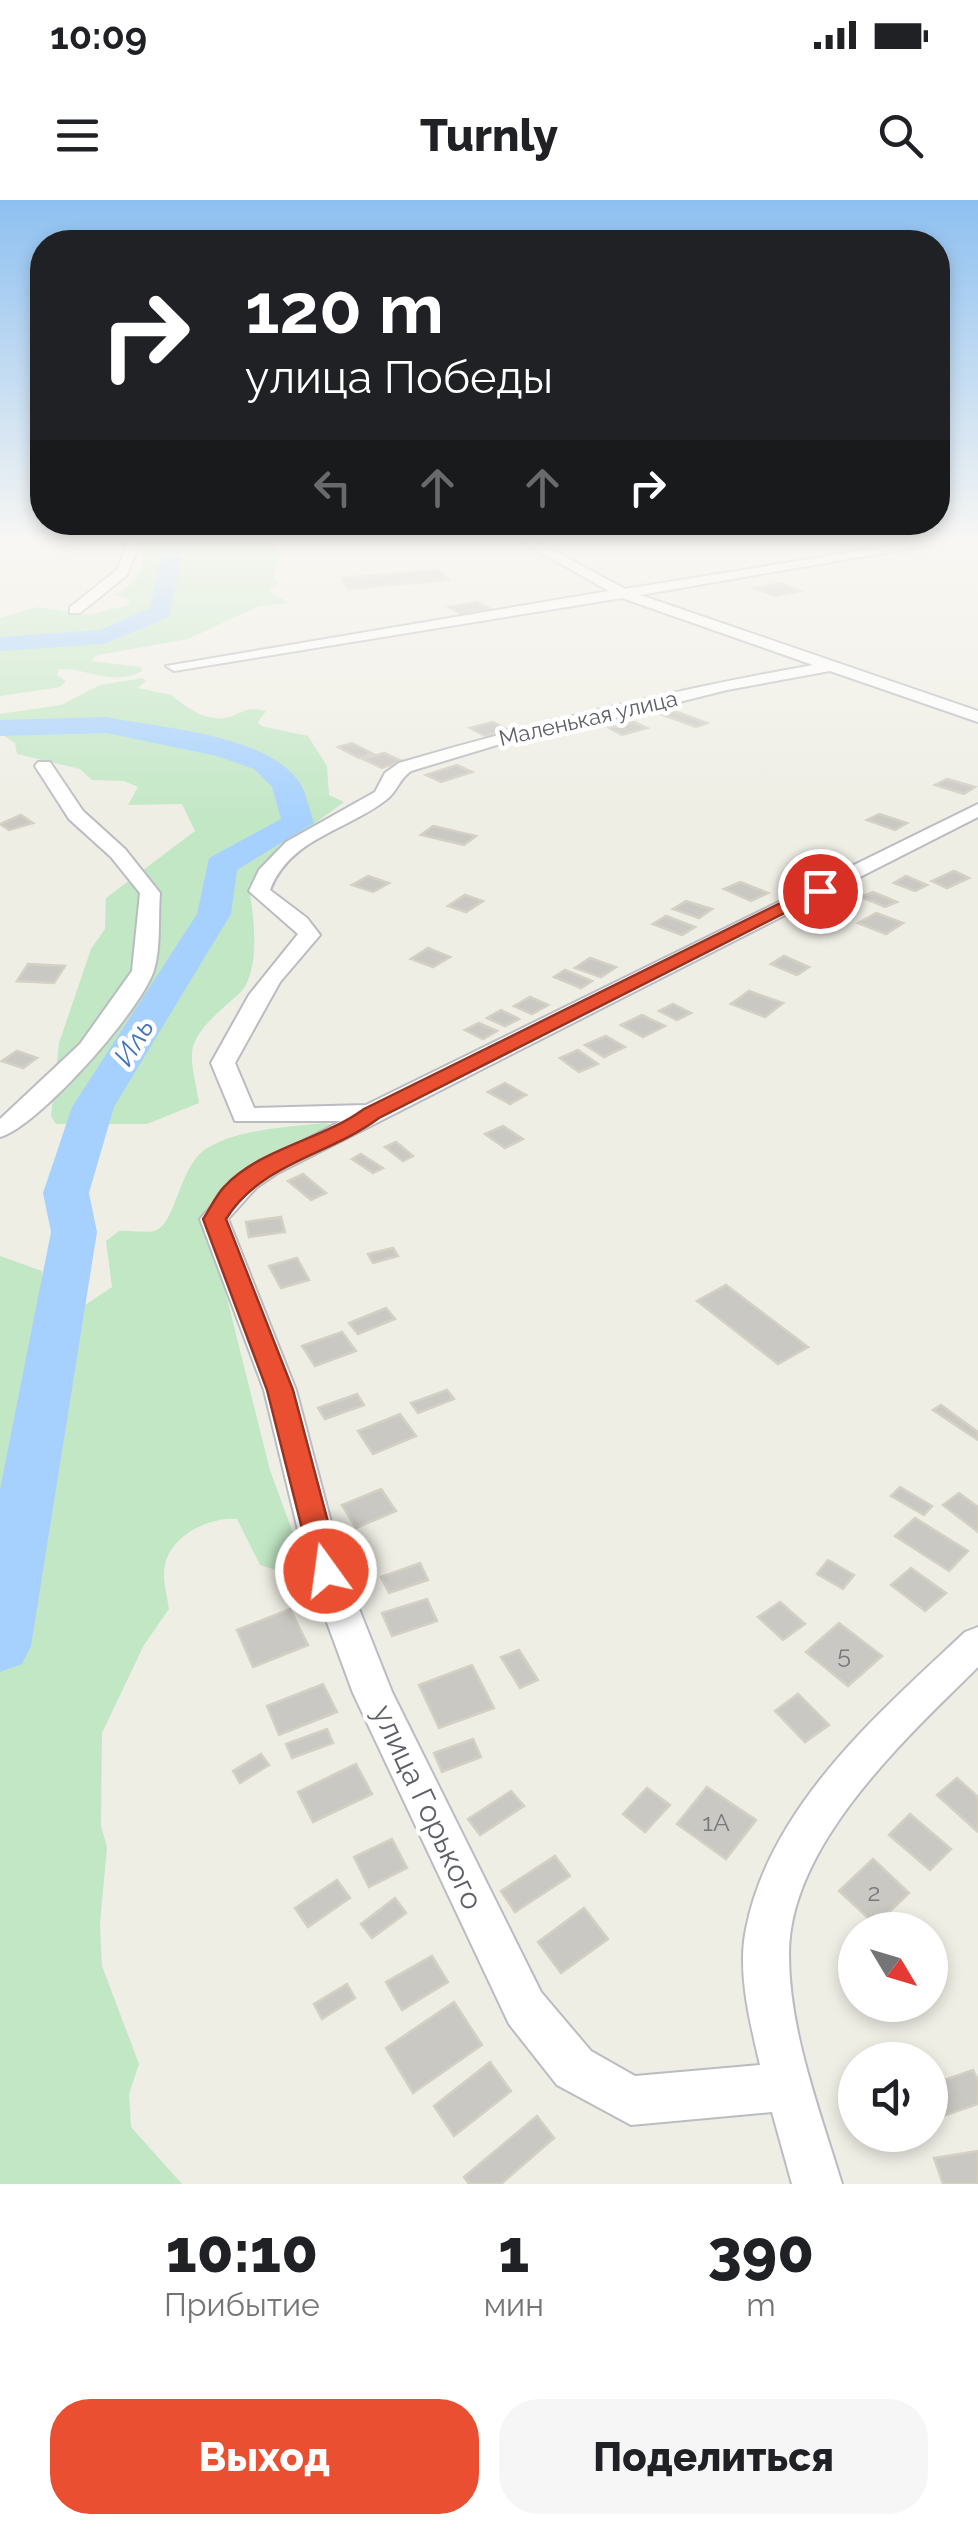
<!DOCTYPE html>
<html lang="ru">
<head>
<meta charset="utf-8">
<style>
	body { margin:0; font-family:Raleway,sans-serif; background:#f6f6f6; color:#202124; height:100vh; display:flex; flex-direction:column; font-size:38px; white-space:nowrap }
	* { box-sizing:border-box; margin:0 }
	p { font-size:32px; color:#757577 }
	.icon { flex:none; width:55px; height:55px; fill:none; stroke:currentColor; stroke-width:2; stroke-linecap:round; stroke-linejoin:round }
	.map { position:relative; height:1984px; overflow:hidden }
	.drawer { display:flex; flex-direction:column; background:#fff; flex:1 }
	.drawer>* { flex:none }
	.banner { position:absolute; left:30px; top:30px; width:920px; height:305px; border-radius:40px; box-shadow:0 5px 15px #0003; background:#202124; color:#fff; overflow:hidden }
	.needle { width:65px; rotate:128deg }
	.fabs { position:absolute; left:838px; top:1712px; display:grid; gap:20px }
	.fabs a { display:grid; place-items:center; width:110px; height:110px; border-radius:50%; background:#fff; box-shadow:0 5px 15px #0003; font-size:50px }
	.pin { position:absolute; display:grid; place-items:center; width:85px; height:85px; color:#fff; margin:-42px; border:5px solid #fff; border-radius:50%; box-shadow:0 2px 10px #0007 }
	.me { position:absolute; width:110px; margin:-55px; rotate:346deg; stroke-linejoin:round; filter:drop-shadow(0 0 8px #0008) }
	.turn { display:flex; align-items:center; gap:35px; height:210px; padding:0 50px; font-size:45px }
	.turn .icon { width:130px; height:130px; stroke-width:2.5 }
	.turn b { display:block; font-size:70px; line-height:85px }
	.lanes { display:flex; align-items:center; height:95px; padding:0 50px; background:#0003; justify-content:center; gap:50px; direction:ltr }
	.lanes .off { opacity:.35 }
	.eta { display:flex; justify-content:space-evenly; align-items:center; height:170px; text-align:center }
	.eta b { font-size:60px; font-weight:800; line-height:70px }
	.primary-button { display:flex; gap:20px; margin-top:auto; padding:20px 50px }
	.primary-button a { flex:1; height:115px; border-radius:40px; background:#ea4f31; color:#fff; font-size:40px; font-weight:800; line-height:115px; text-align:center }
	.primary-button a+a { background:#f6f6f6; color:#202124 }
	.status { display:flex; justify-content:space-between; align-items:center; height:70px; padding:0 50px; background:#fff; direction:ltr }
	.status svg { height:28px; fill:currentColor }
	header { display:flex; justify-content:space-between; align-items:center; height:130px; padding:0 50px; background:#fff; font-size:45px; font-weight:800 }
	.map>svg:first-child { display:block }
	.green { fill:#c2e7c5 }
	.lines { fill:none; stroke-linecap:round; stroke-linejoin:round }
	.river { fill:#a6d1ff; fill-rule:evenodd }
	.building { fill:#cac8c3; stroke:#d4d0c4; stroke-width:2.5 }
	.minor-casing { stroke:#babcc1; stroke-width:4 }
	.minor { fill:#fff; fill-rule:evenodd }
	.route { fill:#ea4f31; stroke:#983320; stroke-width:2.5 }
	.labels { text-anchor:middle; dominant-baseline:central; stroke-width:9; stroke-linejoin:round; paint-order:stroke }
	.far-street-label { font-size:22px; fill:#5d6066; stroke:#fff }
	.near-number-label { font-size:25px; fill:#787a7d }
	.water-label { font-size:28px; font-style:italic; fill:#4474bb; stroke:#fff }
	.near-street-label { font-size:30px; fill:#5d6066; stroke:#fff }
</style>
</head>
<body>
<div class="status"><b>10:09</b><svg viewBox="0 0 49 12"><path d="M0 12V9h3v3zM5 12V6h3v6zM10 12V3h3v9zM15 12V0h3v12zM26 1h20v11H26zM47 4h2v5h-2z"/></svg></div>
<header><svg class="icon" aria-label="menu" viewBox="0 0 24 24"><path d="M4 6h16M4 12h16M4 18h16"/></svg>Turnly<svg class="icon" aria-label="search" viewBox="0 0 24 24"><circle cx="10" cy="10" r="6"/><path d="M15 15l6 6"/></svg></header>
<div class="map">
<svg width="978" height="1984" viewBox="0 0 978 1984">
	<rect width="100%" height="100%" fill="#efeee5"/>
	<g class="green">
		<path d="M143 341H271L281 357 273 375 278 382 268 391 290 403 259 406 188 439 98 455 90 461 141 467 142 471C111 487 90 468 59 469L57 475 66 481 60 487 0 496V418L38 407 89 415 128 405 130 399 115 395C138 383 146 366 143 341Z"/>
		<path d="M143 478 146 481 138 488 171 495C188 508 210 526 235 515 248 509 251 507 266 511L258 522 261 526 308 536 327 566 329 595 344 602 292 640 249 685C253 715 260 756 246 785 242 793 230 801 224 807 181 846 191 853 199 903L147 924H56L51 916 59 843 91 749 105 729 106 698 195 631 182 604 128 605 138 587 124 581 92 580 80 569 17 554 15 543 0 533V514L61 505 100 485Z"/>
		<path d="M325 923 338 927 249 968 205 1010 270 1270 297 1344 298 1361 279 1371 260 1365 237 1319C212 1316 174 1334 166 1361 161 1376 167 1394 169 1409L144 1445 102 1533 101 1626 107 1647 100 1724 102 1766 139 1864 129 1894 131 1927 182 1984H0V1056L42 1071 45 1096 41 1109 49 1118 70 1115 112 1087 106 1041 119 1031C130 1030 148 1034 157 1030 175 1021 180 969 203 951 233 929 289 927 325 923Z"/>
	</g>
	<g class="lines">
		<g class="river">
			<path d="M155 341H178L184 348 169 417 104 444 0 451V437L100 430 150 408 163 350Z"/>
			<path d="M106 517C160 528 262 534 297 579 306 590 309 609 314 623L237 670 231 714 114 907 89 993 97 1032 31 1446 22 1464 0 1472V1289L51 1032 43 993 72 907 197 714 209 658 281 619 272 587 254 569 217 556 106 533 0 536V520Z"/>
		</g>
	</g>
	<g class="building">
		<path d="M439 370 449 380 349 389 341 378Z"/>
		<path d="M782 383 800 391 774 396 755 388Z"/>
		<path d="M476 402 491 409 463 415 449 407Z"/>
		<path d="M674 511 707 523 696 527 663 515Z"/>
		<path d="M493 522 508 530 485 536 470 528Z"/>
		<path d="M634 522 647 528 622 535 609 528Z"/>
		<path d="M352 543 373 554 359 558 338 547Z"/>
		<path d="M384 553 402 561 382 568 363 559Z"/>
		<path d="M457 565 472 572 441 582 426 575Z"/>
		<path d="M947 579 975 587 964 594 935 585Z"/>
		<path d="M879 614 907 623 895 630 867 620Z"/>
		<path d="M21 615 33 623 9 630 0 624Z"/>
		<path d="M433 626 476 636 464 645 421 635Z"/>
		<path d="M954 671 969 678 947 688 932 681Z"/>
		<path d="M368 676 389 683 373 692 352 685Z"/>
		<path d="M906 676 927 685 915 691 894 683Z"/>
		<path d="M740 682 768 693 751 701 724 689Z"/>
		<path d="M873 692 897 702 885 707 861 697Z"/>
		<path d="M465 695 483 701 466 712 448 706Z"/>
		<path d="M686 701 712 709 699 718 673 709Z"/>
		<path d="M876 713 903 723 886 734 858 723Z"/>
		<path d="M666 716 695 727 682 735 653 724Z"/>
		<path d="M428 748 450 757 433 767 411 759Z"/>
		<path d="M784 756 809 767 797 775 771 764Z"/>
		<path d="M590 758 616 767 601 777 575 768Z"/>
		<path d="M28 764 65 766 54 783 17 781Z"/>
		<path d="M565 770 592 781 581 788 554 777Z"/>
		<path d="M749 791 783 803 765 817 731 804Z"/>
		<path d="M530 797 548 805 532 814 514 806Z"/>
		<path d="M673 804 691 813 677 820 659 811Z"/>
		<path d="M501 810 519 819 505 826 487 818Z"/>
		<path d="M642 815 665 826 643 837 621 825Z"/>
		<path d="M479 823 497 831 483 839 465 830Z"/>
		<path d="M606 836 625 847 604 857 585 845Z"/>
		<path d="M578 850 598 864 579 872 560 858Z"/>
		<path d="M17 851 37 858 23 868 2 861Z"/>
		<path d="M505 883 526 895 510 904 488 892Z"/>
		<path d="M503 926 523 939 505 948 485 934Z"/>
		<path d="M396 942 413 956 403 961 385 947Z"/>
		<path d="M361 954 383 968 373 973 352 959Z"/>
		<path d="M303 974 326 993 311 1000 288 981Z"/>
		<path d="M281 1017 285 1032 249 1037 246 1022Z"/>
		<path d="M393 1048 398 1056 373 1063 368 1054Z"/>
		<path d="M297 1058 309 1080 281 1088 269 1066Z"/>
		<path d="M726 1085 808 1147 778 1164 697 1101Z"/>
		<path d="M386 1108 395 1119 358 1134 349 1123Z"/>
		<path d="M342 1132 356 1151 315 1166 302 1146Z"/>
		<path d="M447 1190 454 1199 418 1213 411 1203Z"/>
		<path d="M357 1194 364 1205 325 1219 318 1208Z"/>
		<path d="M941 1205 978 1232V1240L933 1210Z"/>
		<path d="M400 1214 416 1236 373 1254 358 1231Z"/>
		<path d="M900 1287 932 1306 924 1315 891 1296Z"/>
		<path d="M381 1289 396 1311 356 1328 342 1305Z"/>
		<path d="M959 1293 978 1307V1332L943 1305Z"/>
		<path d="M915 1318 968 1351 949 1371 895 1336Z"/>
		<path d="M828 1360 854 1375 843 1389 817 1374Z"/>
		<path d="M420 1363 428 1380 389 1393 381 1377Z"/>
		<path d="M911 1368 946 1393 925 1411 891 1385Z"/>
		<path d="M427 1399 437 1421 392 1436 382 1413Z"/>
		<path d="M780 1402 805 1424 783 1440 758 1417Z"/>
		<path d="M290 1409 308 1445 253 1467 237 1430Z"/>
		<path d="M839 1423 882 1456 848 1486 806 1452Z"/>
		<path d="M519 1450 538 1480 520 1488 501 1457Z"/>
		<path d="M472 1465 494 1508 439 1528 419 1485Z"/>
		<path d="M323 1484 337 1512 279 1535 267 1506Z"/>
		<path d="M798 1494 829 1525 805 1542 775 1511Z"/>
		<path d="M327 1529 333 1543 292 1558 286 1544Z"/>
		<path d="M473 1539 481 1557 442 1572 434 1553Z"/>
		<path d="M261 1554 269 1565 240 1583 233 1571Z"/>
		<path d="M356 1564 372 1594 313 1622 298 1592Z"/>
		<path d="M957 1578 978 1597V1632L937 1595Z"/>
		<path d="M707 1587 756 1620 726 1659 677 1624Z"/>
		<path d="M647 1588 670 1605 645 1632 623 1614Z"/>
		<path d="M511 1591 524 1606 480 1635 468 1619Z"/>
		<path d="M910 1614 951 1649 930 1670 889 1635Z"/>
		<path d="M392 1639 407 1668 369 1687 354 1657Z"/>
		<path d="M555 1656 570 1676 515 1712 501 1691Z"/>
		<path d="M873 1659 909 1693 876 1725 839 1691Z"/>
		<path d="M337 1680 350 1698 308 1727 295 1708Z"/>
		<path d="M395 1698 406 1713 372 1738 361 1724Z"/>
		<path d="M584 1708 608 1739 561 1773 538 1742Z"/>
		<path d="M432 1756 448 1782 402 1810 386 1782Z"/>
		<path d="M347 1784 355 1798 322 1819 314 1804Z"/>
		<path d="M454 1802 482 1845 413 1893 386 1848Z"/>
		<path d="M490 1862 511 1891 454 1936 434 1906Z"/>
		<path d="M973 1870 978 1880V1904L940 1917 930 1898V1885Z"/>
		<path d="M537 1916 554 1938 501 1984H469L464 1977Z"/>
		<path d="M978 1951V1984H943L934 1958Z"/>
	</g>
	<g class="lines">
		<defs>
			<g id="minor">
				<path d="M128 341H140L127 375 80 413H70V407L118 369Z"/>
				<path d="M520 341H536L625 389 922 341H953L640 395 978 511V522L830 471 727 490 595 523 560 526 411 571C399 579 397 592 386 600 346 631 290 638 270 690L307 718 320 735 280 782 235 863 254 908 366 905 978 604V617L276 974 257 987 228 1019 296 1190 344 1371 392 1492 541 1792 591 1851 635 1876 760 1865C750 1822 737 1772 746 1729 770 1606 879 1513 965 1432L978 1427V1467C906 1538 789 1645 789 1754 789 1832 820 1911 842 1984H792L772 1912 631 1925 557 1885 509 1824 353 1493 308 1371 264 1190 200 1019 238 976 341 921H235L211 863 249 795 298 734 249 691 259 670 286 642 375 592 385 573 399 563C535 523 673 490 813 465L622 398 174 471 166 466 609 391Z"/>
				<path d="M38 562H50L83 611 125 649 160 693C158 717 161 747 154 770 143 808 38 927 0 937V919L80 844 132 771 140 693 111 657 69 619 35 566Z"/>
			</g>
		</defs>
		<use href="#minor" class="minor-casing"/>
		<use href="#minor" class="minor"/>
	</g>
	<linearGradient id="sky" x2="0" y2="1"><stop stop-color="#8dc0f1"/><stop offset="0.55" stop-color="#f8f7f3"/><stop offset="1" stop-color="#f8f7f3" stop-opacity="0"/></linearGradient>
	<rect width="978" height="619" fill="url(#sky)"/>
	<path class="route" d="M813 687 828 691 379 918C328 956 261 963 226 1019L293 1190 341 1371 337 1380H315L267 1190 203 1019C210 1009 216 995 225 986 261 948 322 940 364 909Z"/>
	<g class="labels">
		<g class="far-street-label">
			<text transform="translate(588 518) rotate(-13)">Маленькая улица</text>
		</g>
		<g class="near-number-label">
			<text x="844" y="1454">5</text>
			<text x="716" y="1622">1А</text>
			<text x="874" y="1692">2</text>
		</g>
		<g class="water-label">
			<text transform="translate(134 842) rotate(-58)">Иль</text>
		</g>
		<g class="near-street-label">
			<text transform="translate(428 1607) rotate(65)">улица Горького</text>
		</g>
	</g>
</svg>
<div class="fabs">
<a><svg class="needle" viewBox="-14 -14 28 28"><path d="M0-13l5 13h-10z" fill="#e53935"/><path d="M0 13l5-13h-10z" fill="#757577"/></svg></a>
<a><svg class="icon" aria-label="sound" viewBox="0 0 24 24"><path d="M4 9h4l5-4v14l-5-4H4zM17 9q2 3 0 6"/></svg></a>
</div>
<div class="pin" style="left:820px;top:691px;background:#d93025"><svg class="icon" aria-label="arrive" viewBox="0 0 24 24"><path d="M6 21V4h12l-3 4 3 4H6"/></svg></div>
<svg class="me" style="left:326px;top:1371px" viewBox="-20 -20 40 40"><circle r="17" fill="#ea4f31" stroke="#fff" stroke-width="3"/><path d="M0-11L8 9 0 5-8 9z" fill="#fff"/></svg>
<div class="banner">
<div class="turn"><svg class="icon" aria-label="right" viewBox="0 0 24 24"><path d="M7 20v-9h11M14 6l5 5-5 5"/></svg><div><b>120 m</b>улица Победы</div></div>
<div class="lanes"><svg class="icon off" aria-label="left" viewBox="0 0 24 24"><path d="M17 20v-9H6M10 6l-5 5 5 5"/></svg><svg class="icon off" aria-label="ahead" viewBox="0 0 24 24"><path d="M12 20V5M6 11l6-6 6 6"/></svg><svg class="icon off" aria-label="ahead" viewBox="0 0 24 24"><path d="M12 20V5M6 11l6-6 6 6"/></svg><svg class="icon" aria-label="right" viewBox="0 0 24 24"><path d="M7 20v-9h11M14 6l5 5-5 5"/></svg></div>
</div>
</div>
<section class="drawer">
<div class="eta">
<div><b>10:10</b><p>Прибытие</p></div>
<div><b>1</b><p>мин</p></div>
<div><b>390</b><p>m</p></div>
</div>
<div class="primary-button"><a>Выход</a><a>Поделиться</a></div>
</section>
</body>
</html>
